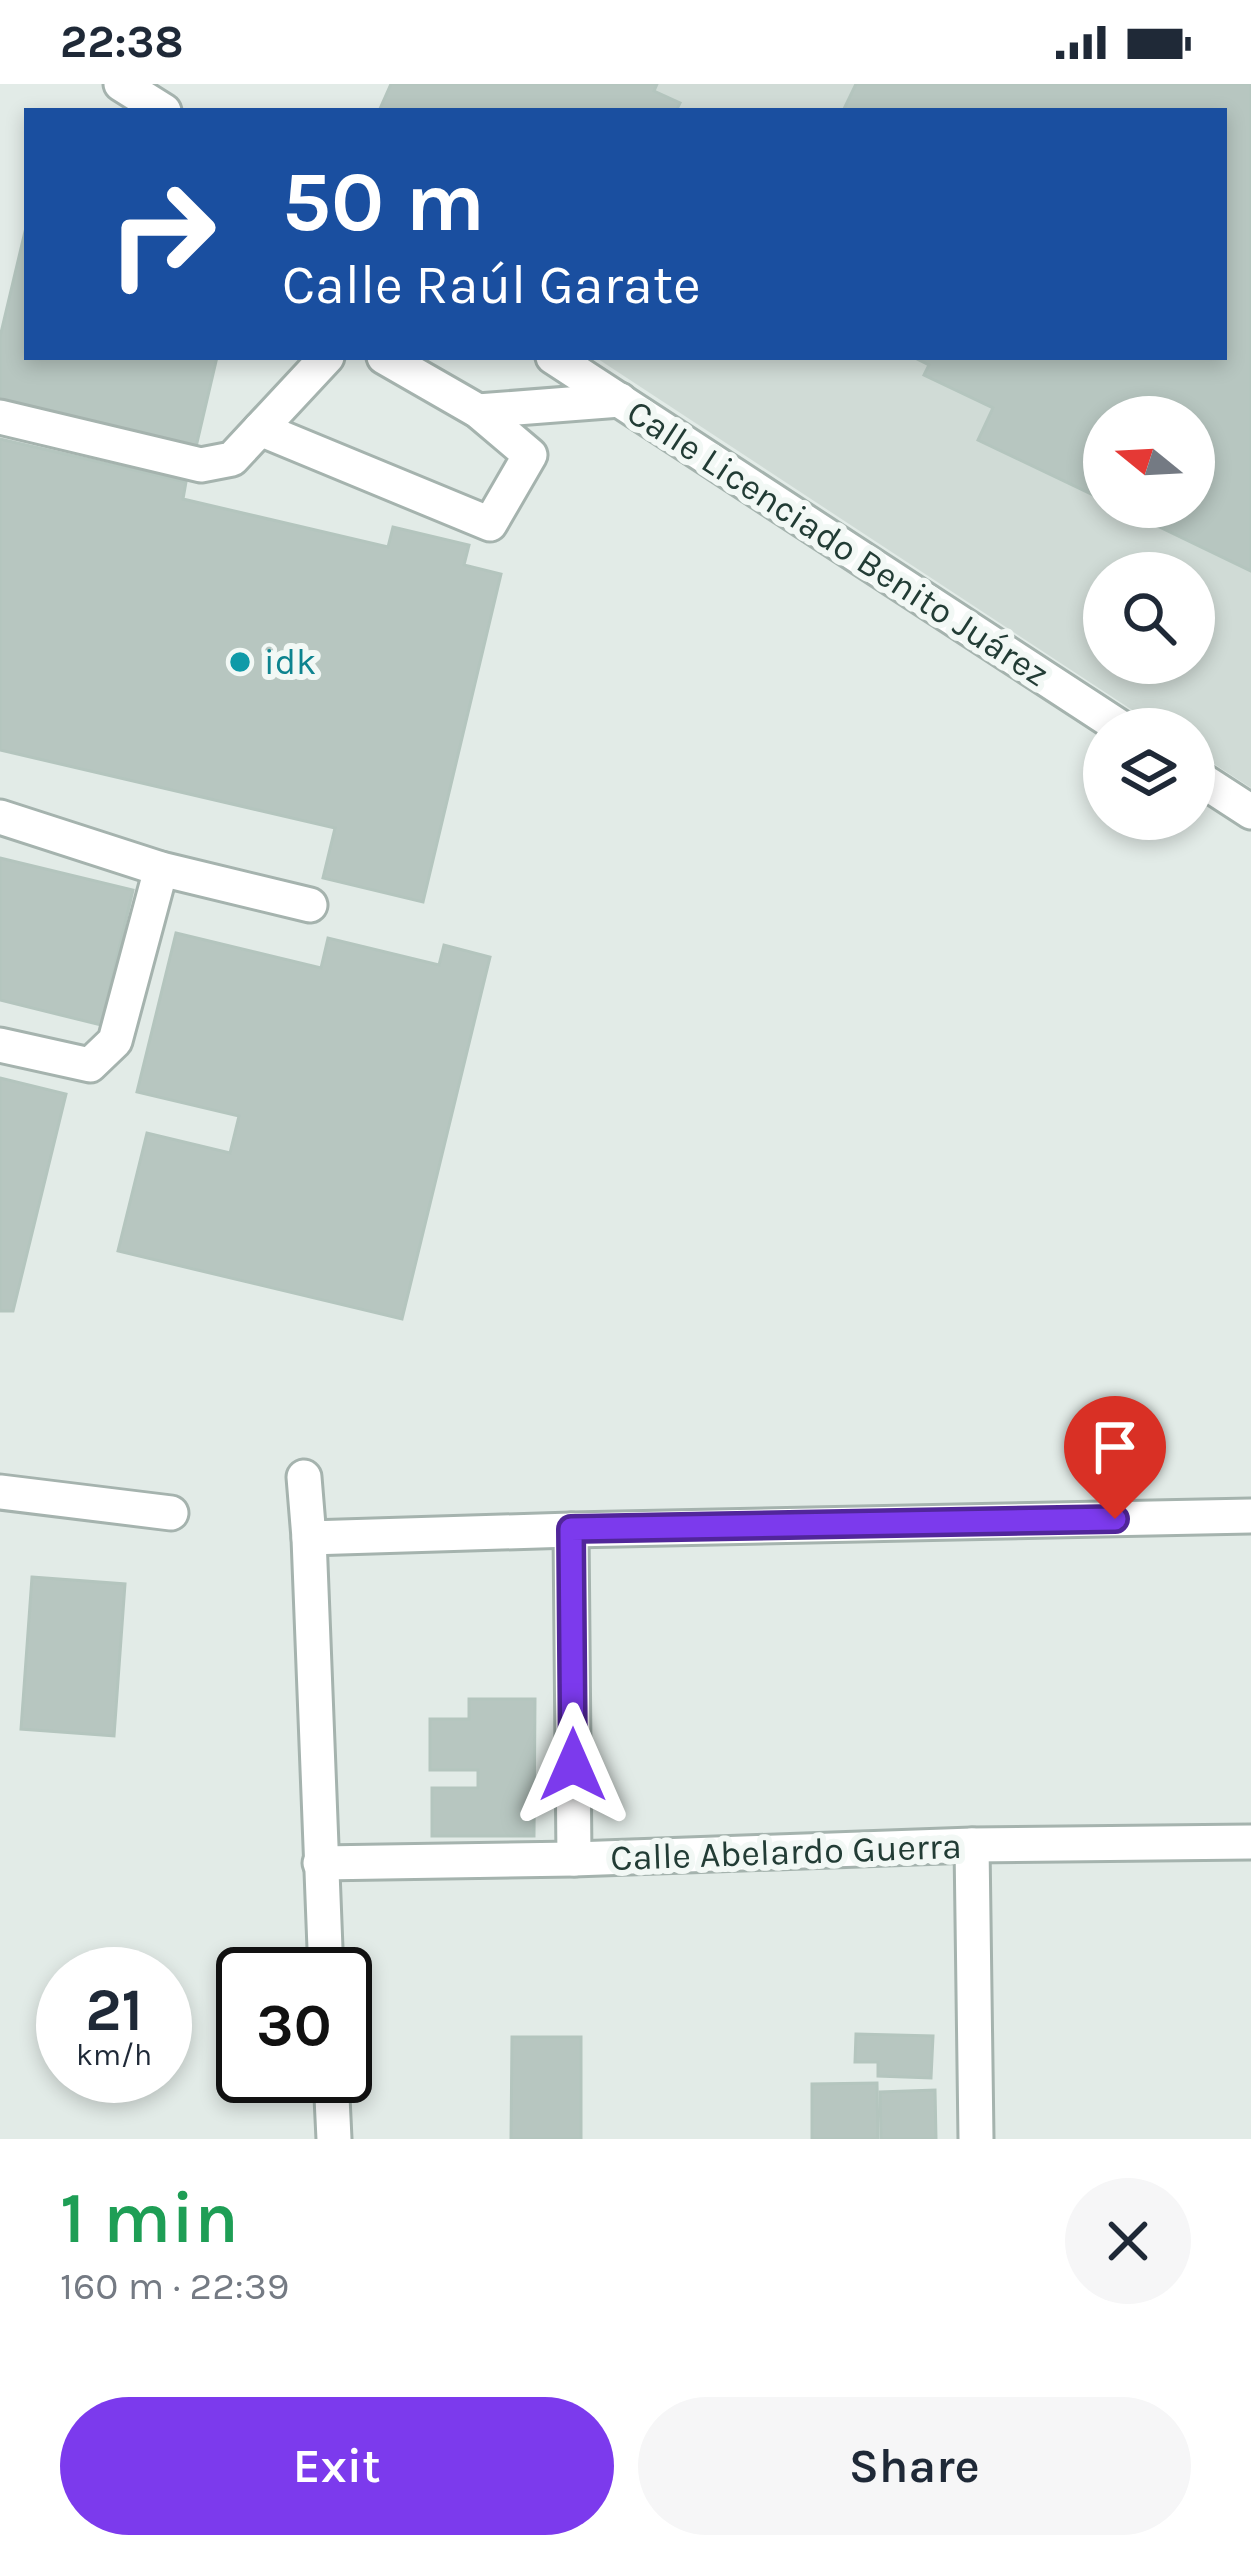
<!DOCTYPE html>
<html lang="en">
<head>
<meta charset="utf-8">
<style>
	body { margin:0; font-family:Karla,sans-serif; background:#f6f6f7; color:#1f2937; height:100vh; display:flex; flex-direction:column; font-size:45px; white-space:nowrap }
	* { box-sizing:border-box; margin:0 }
	p { font-size:39px; color:#747a83 }
	.icon { flex:none; width:66px; height:66px; fill:none; stroke:currentColor; stroke-width:2; stroke-linecap:round; stroke-linejoin:round }
	.map { position:relative; height:2055px; overflow:hidden }
	.drawer { display:flex; flex-direction:column; background:#fff; flex:1 }
	.drawer>* { flex:none }
	.banner { position:absolute; left:24px; top:24px; width:1203px; height:252px; border-radius:0px; box-shadow:0 6px 18px #0003; background:#1a4fa0; color:#fff; overflow:hidden }
	.needle { width:78px; rotate:288deg }
	.buttons { position:absolute; left:1083px; top:312px; display:grid; gap:24px }
	.buttons a { display:grid; place-items:center; width:132px; height:132px; border-radius:50%; background:#fff; box-shadow:0 6px 18px #0003; font-size:60px }
	.speed { position:absolute; left:36px; top:1863px; display:flex; gap:24px; font-size:60px; font-weight:700; text-align:center }
	.speed>* { display:grid; place-content:center; width:156px; height:156px; border-radius:50%; background:#fff; box-shadow:0 6px 18px #0003; line-height:1 }
	.speed small { font-size:30px; font-weight:400 }
	.speed .limit { border:6px solid #111; border-radius:18px; background:#fff; color:#111 }
	.pin { position:absolute; display:grid; place-items:center; width:102px; height:102px; color:#fff; margin:-123px -51px; border-radius:50% 50% 50% 0; rotate:-45deg; box-shadow:0 0 12px #0007 }
	.pin .icon { rotate:45deg }
	.me { position:absolute; width:132px; margin:-66px; rotate:0deg; stroke-linejoin:round; filter:drop-shadow(0 0 9px #0008) }
	.turn { display:flex; align-items:center; gap:42px; height:252px; padding:0 60px; font-size:54px }
	.turn .icon { width:156px; height:156px; stroke-width:2.5 }
	.turn b { display:block; font-size:84px; line-height:102px }
	.round { display:grid; place-items:center; flex:none; width:126px; height:126px; border-radius:63px; background:#f6f6f7 }
	.head { display:flex; align-items:center; justify-content:space-between; height:204px; padding:0 60px }
	h1 { font-size:72px; font-weight:600; line-height:90px; color:#1e9e55 }
	.action { display:flex; gap:24px; margin-top:auto; padding:24px 60px }
	.action a { flex:1; height:138px; border-radius:72px; background:#7c3aed; color:#fff; font-size:48px; font-weight:600; line-height:138px; text-align:center }
	.action a+a { background:#f6f6f7; color:#1f2937 }
	.status { display:flex; justify-content:space-between; align-items:center; height:84px; padding:0 60px; background:#fff; direction:ltr }
	.status svg { height:33px; fill:currentColor }
	.map>svg:first-child { display:block }
	.built { fill:#d0dbd6; fill-rule:evenodd }
	.building { fill:#b7c6c0; stroke:#b4c5be; stroke-width:3 }
	.lines { fill:none; stroke-linecap:round; stroke-linejoin:round }
	.minor-casing { stroke:#a5b3ae; stroke-width:39 }
	.minor { stroke:#fff; stroke-width:33 }
	.route-casing { stroke:#51269a; stroke-width:30 }
	.route { stroke:#7c3aed; stroke-width:21 }
	.culture-dot { fill:#0f9aa8; stroke:#f2f8f5; stroke-width:4.5 }
	.labels { text-anchor:middle; dominant-baseline:central; stroke-width:12; stroke-linejoin:round; paint-order:stroke }
	.street-label { font-size:36px; fill:#223c35; stroke:#f2f8f5 }
	.culture-label { font-size:36px; fill:#0d838f; stroke:#f2f8f5; text-anchor:start }
</style>
</head>
<body>
<div class="status"><b>22:38</b><svg viewBox="0 0 49 12"><path d="M0 12V9h3v3zM5 12V6h3v6zM10 12V3h3v9zM15 12V0h3v12zM26 1h20v11H26zM47 4h2v5h-2z"/></svg></div>
<div class="map">
<svg width="1251" height="2055" viewBox="0 0 1251 2055">
	<rect width="100%" height="100%" fill="#e2ebe7"/>
	<path class="built" d="M440 0H1251V704L1194 667V645H1161L595 273H1224V27H427ZM1104 333H1194V423H1104ZM1104 489H1194V579H1104Z"/>
	<g class="building">
		<path d="M391 0H657L654 7 680 19 676 27H379Z"/>
		<path d="M856 0H1251V487L1118 423H1194V333H1104V416L978 356 993 324 924 291 929 281 913 273H1224V27H843Z"/>
		<path d="M27 139V273H217L196 363 0 316V253Z"/>
		<path d="M0 355 186 398 183 415 388 463 393 443 469 461 464 481 501 490 423 818 323 794 335 744 0 666Z"/>
		<path d="M0 774 133 806 101 941 0 916Z"/>
		<path d="M176 849 321 884 328 854 439 881 444 861 490 873 402 1235 118 1167 147 1049 230 1069 239 1032 137 1008Z"/>
		<path d="M0 994 66 1010 13 1227H0Z"/>
		<path d="M32 1493 125 1500 114 1652 21 1645Z"/>
		<path d="M469 1615H535L534 1752H432V1704H478V1686H430V1635H469Z"/>
		<path d="M856 1950 933 1952 931 1994 878 1992V1978H855Z"/>
		<path d="M512 1953H581V2055H511Z"/>
		<path d="M877 1999 878 2055H812V2000Z"/>
		<path d="M935 2006 936 2055H881L880 2008Z"/>
	</g>
	<g class="lines">
		<defs>
			<g id="minor">
				<path d="M121 0 164 27"/>
				<path d="M553 273 1123 645"/>
				<path d="M478 327 620 316"/>
				<path d="M0 333 201 381 232 375 327 273"/>
				<path d="M260 345 490 440 530 371 478 327 384 273"/>
				<path d="M1194 691 1251 728"/>
				<path d="M0 733 161 785 310 821"/>
				<path d="M0 961 90 981 115 957 161 785"/>
				<path d="M304 1393 309 1454 326 1890"/>
				<path d="M0 1408 171 1429"/>
				<path d="M571 1446 574 1775"/>
				<path d="M309 1454 571 1446 1251 1432"/>
				<path d="M972 1761 976 2055"/>
				<path d="M320 1779 574 1775 972 1761 1251 1758"/>
				<path d="M331 1992 334 2055"/>
			</g>
		</defs>
		<use href="#minor" class="minor-casing"/>
		<use href="#minor" class="minor"/>
	</g>
	<g class="lines">
		<defs>
			<path id="route" d="M573 1681 571 1445 1115 1435"/>
		</defs>
		<use href="#route" class="route-casing"/>
		<use href="#route" class="route"/>
	</g>
	<circle class="culture-dot" cx="240" cy="578" r="12"/>
	<g class="labels">
		<g class="street-label">
			<text transform="translate(838 459) rotate(33)">Calle Licenciado Benito Juárez</text>
			<text transform="translate(786 1768) rotate(-2)">Calle Abelardo Guerra</text>
		</g>
		<g class="culture-label">
			<text x="264" y="578">idk</text>
		</g>
	</g>
</svg>
<div class="buttons">
<a><svg class="needle" viewBox="-14 -14 28 28"><path d="M0-13l5 13h-10z" fill="#e53935"/><path d="M0 13l5-13h-10z" fill="#747a83"/></svg></a>
<a><svg class="icon" aria-label="search" viewBox="0 0 24 24"><circle cx="10" cy="10" r="6"/><path d="M15 15l6 6"/></svg></a>
<a><svg class="icon" aria-label="layers" viewBox="0 0 24 24"><path d="M12 4l9 5-9 5-9-5zM3 14l9 5 9-5"/></svg></a>
</div>
<div class="speed"><div>21<small>km/h</small></div><div class="limit">30</div></div>
<div class="pin" style="left:1115px;top:1435px;background:#d93025"><svg class="icon" aria-label="arrive" viewBox="0 0 24 24"><path d="M6 21V4h12l-3 4 3 4H6"/></svg></div>
<svg class="me" style="left:573px;top:1681px" viewBox="-20 -20 40 40"><path d="M0-17L14 15 0 8-14 15z" fill="#7c3aed" stroke="#fff" stroke-width="4"/></svg>
<div class="banner">
<div class="turn"><svg class="icon" aria-label="right" viewBox="0 0 24 24"><path d="M7 20v-9h11M14 6l5 5-5 5"/></svg><div><b>50 m</b>Calle Raúl Garate</div></div>
</div>
</div>
<section class="drawer">
<div class="head"><div><h1>1 min</h1><p>160 m · 22:39</p></div><a class="round"><svg class="icon" aria-label="close" viewBox="0 0 24 24"><path d="M6 6l12 12M18 6L6 18"/></svg></a></div>
<div class="action"><a>Exit</a><a>Share</a></div>
</section>
</body>
</html>
